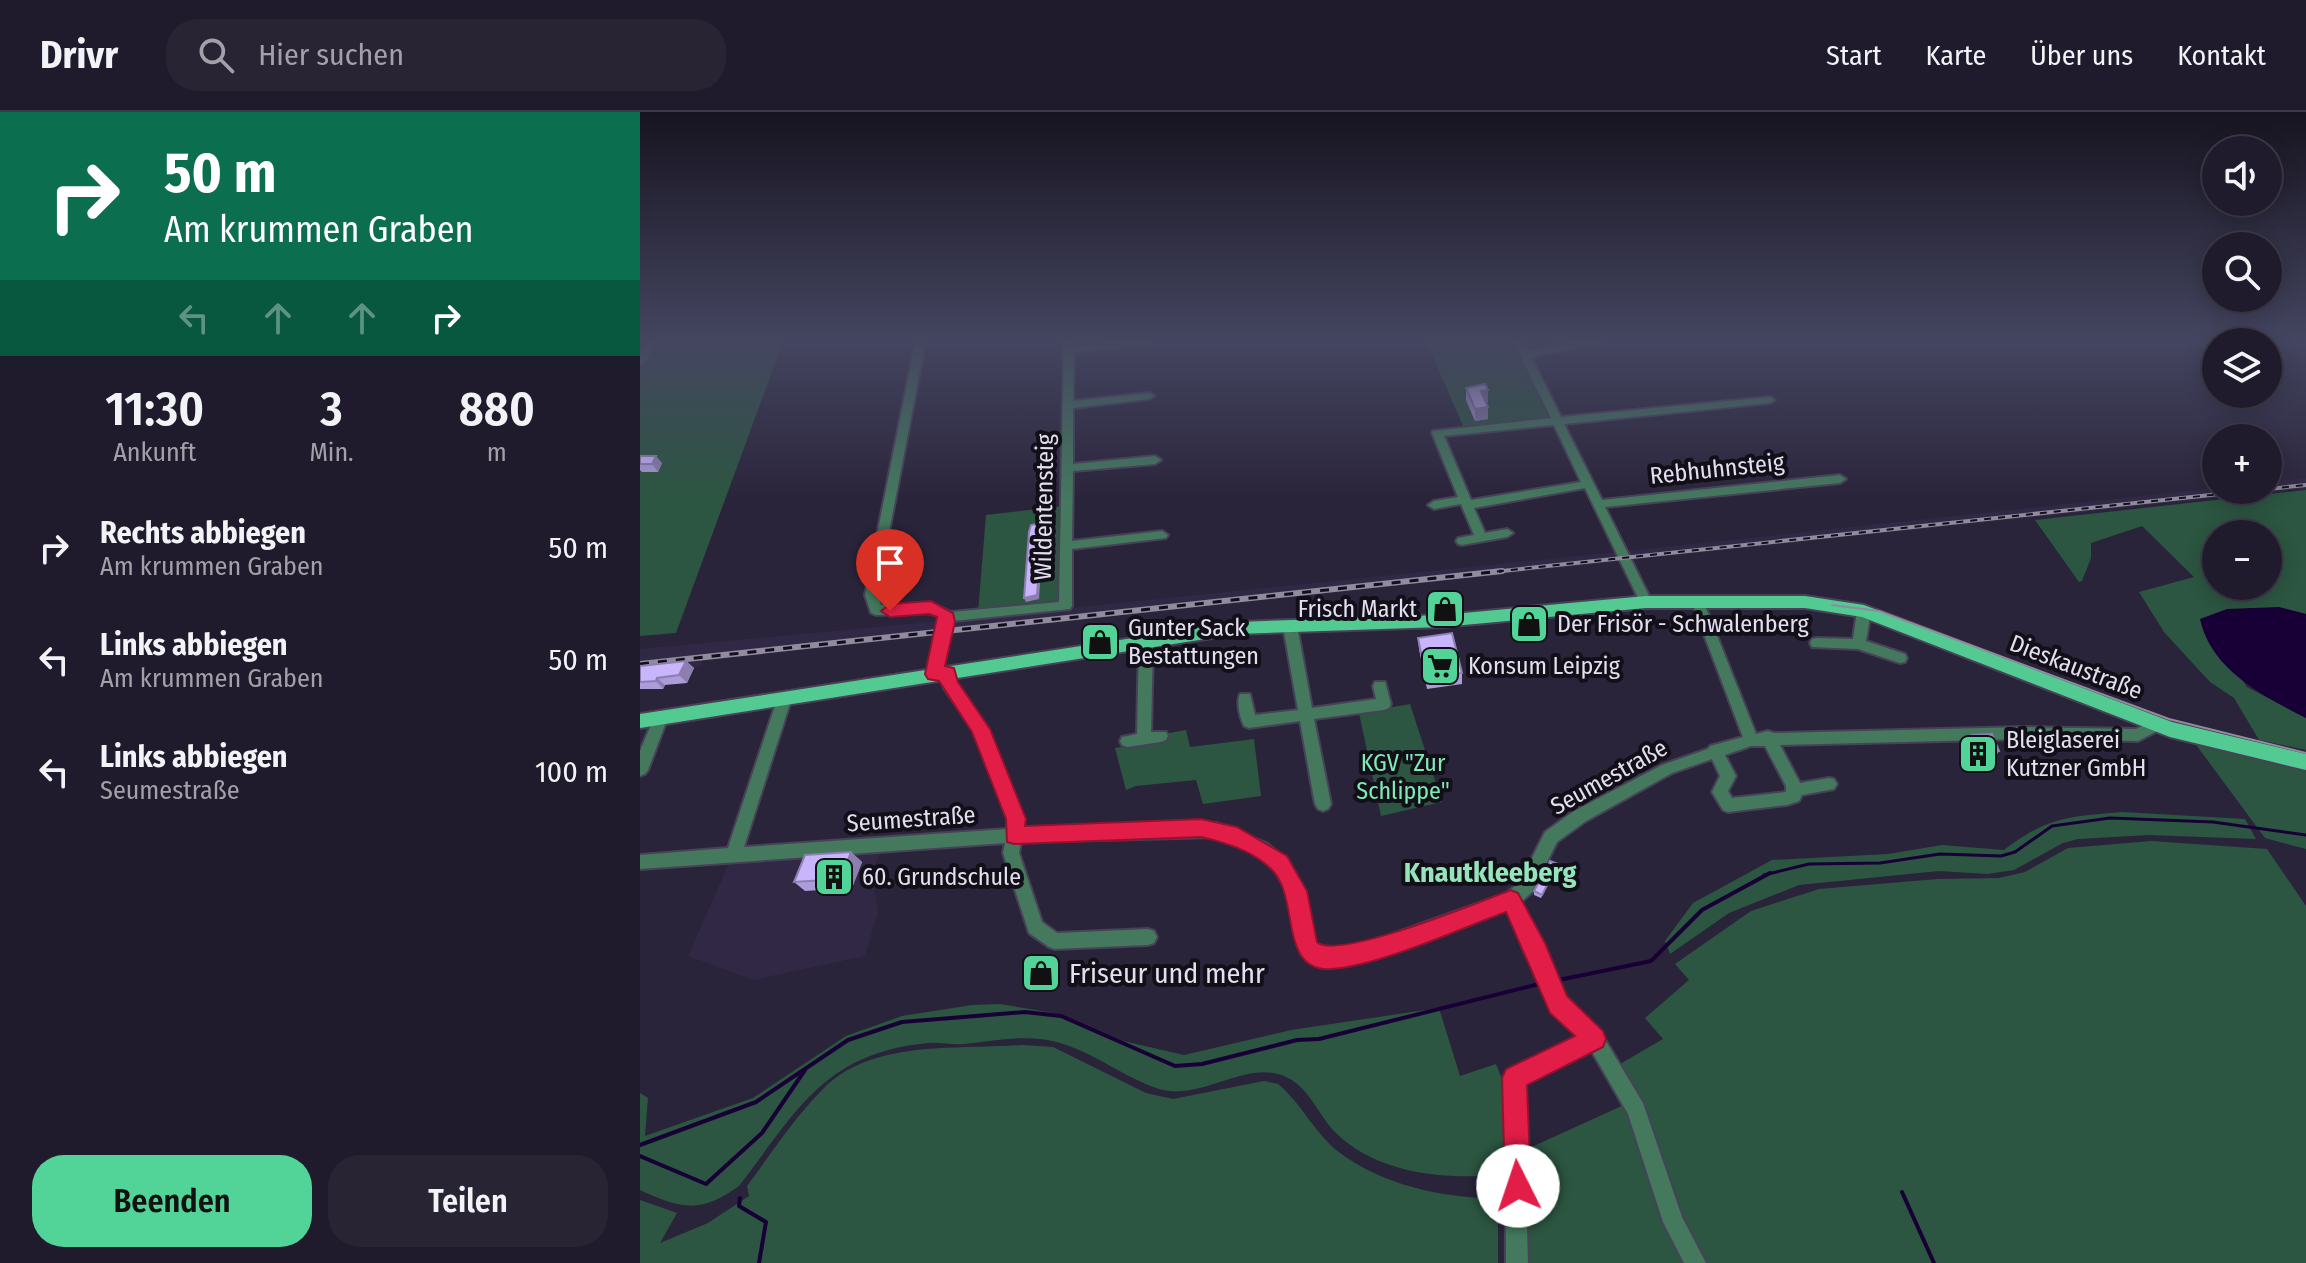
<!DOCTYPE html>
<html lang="de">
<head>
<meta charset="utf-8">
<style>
	body { margin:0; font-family:"Fira Sans Condensed",sans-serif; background:#282434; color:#f1f3f6; height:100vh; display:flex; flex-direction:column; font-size:30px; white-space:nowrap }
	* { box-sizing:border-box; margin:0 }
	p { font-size:26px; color:#a2a1a9 }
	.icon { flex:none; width:44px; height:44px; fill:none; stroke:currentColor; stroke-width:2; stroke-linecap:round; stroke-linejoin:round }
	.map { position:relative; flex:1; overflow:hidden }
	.panel { display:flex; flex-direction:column; background:#201b2c; width:640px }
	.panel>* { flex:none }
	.hud { background:#0b6e4f; color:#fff; overflow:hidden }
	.tools { position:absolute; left:1562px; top:24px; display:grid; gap:16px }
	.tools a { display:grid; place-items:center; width:80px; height:80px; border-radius:50%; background:#201b2c; box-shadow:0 4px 20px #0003,0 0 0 2px #3d3948; font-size:40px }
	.pin { position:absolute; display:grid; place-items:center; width:68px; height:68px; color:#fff; margin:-82px -34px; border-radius:50% 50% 50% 0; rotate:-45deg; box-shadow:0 0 8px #0007 }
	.pin .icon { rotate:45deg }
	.me { position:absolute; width:88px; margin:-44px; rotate:356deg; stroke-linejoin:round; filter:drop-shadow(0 0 6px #0008) }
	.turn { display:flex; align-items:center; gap:28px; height:168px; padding:0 32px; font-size:36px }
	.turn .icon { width:104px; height:104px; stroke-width:2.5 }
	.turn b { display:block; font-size:56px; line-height:68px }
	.lanes { display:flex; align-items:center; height:76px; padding:0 32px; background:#0003; justify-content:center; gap:40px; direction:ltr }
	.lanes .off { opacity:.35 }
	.eta { display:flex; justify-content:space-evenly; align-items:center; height:136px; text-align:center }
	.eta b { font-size:48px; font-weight:600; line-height:56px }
	.button { display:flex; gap:16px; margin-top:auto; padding:16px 32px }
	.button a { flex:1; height:92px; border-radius:32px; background:#52d397; color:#111; font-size:32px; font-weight:600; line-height:92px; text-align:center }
	.button a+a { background:#282434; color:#f1f3f6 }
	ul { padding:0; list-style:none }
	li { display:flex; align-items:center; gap:24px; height:112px; padding:0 32px }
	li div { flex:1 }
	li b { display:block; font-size:30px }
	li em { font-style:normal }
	header { display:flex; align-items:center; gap:48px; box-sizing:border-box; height:112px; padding:0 40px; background:#201b2c; border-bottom:2px solid #3d3948 }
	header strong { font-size:38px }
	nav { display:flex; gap:44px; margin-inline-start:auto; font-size:28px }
	.search { width:560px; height:72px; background:#282434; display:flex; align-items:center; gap:20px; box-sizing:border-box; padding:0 28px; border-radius:32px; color:#a2a1a9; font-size:30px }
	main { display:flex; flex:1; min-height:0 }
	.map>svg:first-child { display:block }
	.built { fill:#302845 }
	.green { fill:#2c5641; fill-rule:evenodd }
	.water { fill:#180037 }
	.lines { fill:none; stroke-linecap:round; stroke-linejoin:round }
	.stream-far1 { stroke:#180037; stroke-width:3 }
	.stream { stroke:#180037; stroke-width:4 }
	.minor-casing { stroke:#474257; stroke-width:4 }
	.major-casing { stroke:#474257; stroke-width:4 }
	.minor { fill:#44795e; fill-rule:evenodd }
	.major { fill:#53ca92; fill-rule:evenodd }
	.tram { stroke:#908b9e; stroke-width:2 }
	.rail-far1-casing { stroke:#908b9e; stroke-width:4 }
	.rail-casing { stroke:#908b9e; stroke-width:6 }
	.rail-far1 { stroke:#120f19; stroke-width:2; stroke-dasharray:7; stroke-linecap:butt }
	.rail { stroke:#120f19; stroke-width:3; stroke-dasharray:9; stroke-linecap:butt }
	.wall { fill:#ac9cd9 }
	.shaded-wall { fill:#8c7fb0 }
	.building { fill:#c8b5fc; stroke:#8c7fb0; stroke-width:2 }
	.route { fill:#e11d48; stroke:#92132f; stroke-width:2 }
	.labels { text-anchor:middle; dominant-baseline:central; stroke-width:8; stroke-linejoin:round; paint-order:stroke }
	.street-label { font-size:24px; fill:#e2dfee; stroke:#120f19 }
	.poi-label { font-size:24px; fill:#e2dfee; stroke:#120f19; text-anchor:start }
	.park-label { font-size:24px; fill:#7eedb5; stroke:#120f19 }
	.quarter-label { font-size:28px; font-weight:bold; fill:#94e5ba; stroke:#120f19 }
	.near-poi-label { font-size:28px; fill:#e2dfee; stroke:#120f19; text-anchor:start }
</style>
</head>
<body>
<header>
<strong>Drivr</strong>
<div class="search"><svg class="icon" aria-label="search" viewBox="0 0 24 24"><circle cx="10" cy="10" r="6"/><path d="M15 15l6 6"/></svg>Hier suchen</div>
<nav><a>Start</a><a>Karte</a><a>Über uns</a><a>Kontakt</a></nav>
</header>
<main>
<section class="panel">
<div class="hud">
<div class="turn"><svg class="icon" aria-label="right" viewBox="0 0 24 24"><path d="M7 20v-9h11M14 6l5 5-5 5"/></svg><div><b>50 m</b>Am krummen Graben</div></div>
<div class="lanes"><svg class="icon off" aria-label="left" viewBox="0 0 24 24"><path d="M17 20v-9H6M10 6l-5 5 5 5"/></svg><svg class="icon off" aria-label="ahead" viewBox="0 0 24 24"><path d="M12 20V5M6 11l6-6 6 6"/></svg><svg class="icon off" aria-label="ahead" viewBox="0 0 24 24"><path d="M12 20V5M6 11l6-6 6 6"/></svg><svg class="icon" aria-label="right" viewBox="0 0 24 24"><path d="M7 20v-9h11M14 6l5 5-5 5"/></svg></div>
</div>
<div class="eta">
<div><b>11:30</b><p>Ankunft</p></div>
<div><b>3</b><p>Min.</p></div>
<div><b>880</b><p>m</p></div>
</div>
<ul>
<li><svg class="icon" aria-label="right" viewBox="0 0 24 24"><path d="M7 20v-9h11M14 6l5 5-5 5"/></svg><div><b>Rechts abbiegen</b><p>Am krummen Graben</p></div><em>50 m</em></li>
<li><svg class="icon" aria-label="left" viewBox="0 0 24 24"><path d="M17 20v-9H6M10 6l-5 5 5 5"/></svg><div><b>Links abbiegen</b><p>Am krummen Graben</p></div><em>50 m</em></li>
<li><svg class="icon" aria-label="left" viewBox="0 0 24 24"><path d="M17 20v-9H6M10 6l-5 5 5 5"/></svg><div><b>Links abbiegen</b><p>Seumestraße</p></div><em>100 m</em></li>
</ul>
<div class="button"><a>Beenden</a><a>Teilen</a></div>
</section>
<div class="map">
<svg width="1666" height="1151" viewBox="0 0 1666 1151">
	<rect width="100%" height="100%" fill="#2a243a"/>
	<g class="built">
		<path d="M1666 366V376L991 448 987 439 1576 376 1628 378V370Z"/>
		<path d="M977 440 983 449 308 522 312 508Z"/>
		<path d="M301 509 298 523 63 548 59 555 0 561V537Z"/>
		<path d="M240 742 232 760 238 800 225 844 113 868 48 844 89 751Z"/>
	</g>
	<g class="green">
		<path d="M16 227H144L36 521 0 524V257Z"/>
		<path d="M785 227H873L912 309 824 316Z"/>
		<path d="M1666 378V502C1629 493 1596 494 1561 507L1607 575 1666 606V638L1619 628 1594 586 1570 570 1524 520 1499 480 1554 465 1502 414 1451 431V446L1442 469 1439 470 1395 408ZM1576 422H1628V474H1576Z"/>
		<path d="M423 394 422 492 338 501 346 403Z"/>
		<path d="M770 592 802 690 741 704 719 601Z"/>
		<path d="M546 618 550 635 614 627 621 684 563 692 556 668 496 674 486 678 475 636 522 630 524 622Z"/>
		<path d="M1554 630 1666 655V737L1625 726Z"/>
		<path d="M1482 700 1605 707 1616 727 1509 723 1438 727 1423 731 1374 758 1347 762 1299 759 1159 773 1089 801 1030 842 1025 829 1053 791 1132 748 1248 742 1302 733 1364 738C1409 704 1428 705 1482 700Z"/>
		<path d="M1511 729 1627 737 1666 794V1151H1061L1036 1104 998 985 980 952 1023 927 1005 906 1049 868 1035 852 1111 799 1179 777 1298 767 1359 766 1385 760 1428 736Z"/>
		<path d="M360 892 419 902 483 929 544 943 651 918 799 896 820 964 856 952 872 992V1062C813 1068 740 1065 695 1020 679 1004 670 977 648 966 608 945 563 990 519 977 485 966 455 941 420 931 389 921 355 929 324 932 312 933 300 930 288 931 184 941 157 999 99 1074 60 1102 42 1097 0 1078V981L8 986 5 1024 113 986 206 924 262 904 332 893Z"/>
		<path d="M383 933 413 935 506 981 533 987 624 969 638 972C662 992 675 1022 700 1041 743 1073 805 1087 858 1086V1151H0V1088L37 1101 20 1131 68 1111 109 1084 107 1074C131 1042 154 1006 183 977 232 927 319 938 383 933Z"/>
		<path d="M986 992 1045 1151H884L885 1038Z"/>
	</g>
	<path class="water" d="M1639 495 1666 502V606C1623 584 1571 558 1560 507L1587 497Z"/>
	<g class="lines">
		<path class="stream-far1" d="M1124 763 1169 752 1240 751 1300 742 1361 744 1375 740 1412 714 1470 706 1573 710 1666 723"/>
		<g class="stream">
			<path d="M914 869 1011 849 1062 798 1130 761"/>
			<path d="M0 1033 116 990 208 928 262 910 385 900 421 904 535 954 562 952 657 928 679 927 903 871"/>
			<path d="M0 1044 66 1072 122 1021 165 958"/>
			<path d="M1262 1080 1294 1151"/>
			<path d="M100 1086 99 1094 126 1110 119 1151"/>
		</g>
		<defs>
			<g id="minor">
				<path d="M8 227H18L5 251 0 254V242Z"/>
				<path d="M276 227H286L237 483 241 493 291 491 311 500 419 490 424 227H434V235L505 227 510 230 505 233 434 240 433 289 509 281 514 284 509 287 433 296V352L515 344 521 348 515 352 433 359 432 429 522 419 528 423 526 426 432 437V494L430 497 313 509 302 559 308 555 313 556 316 571 347 617 384 707 383 716 576 711 582 713 626 731 645 746 664 779 675 832 680 837 690 839 722 833 865 782 880 770 905 720 934 699 1022 653 1068 637 1070 634 1103 625 1052 491 1058 486 1064 491 1116 622 1128 619 1134 621 1385 615 1496 617 1516 607 1521 609 1523 613 1521 617 1498 629 1385 627 1140 633 1160 671 1189 666 1194 667 1197 672 1194 677 1162 683 1159 689 1147 693 1088 700 1083 698 1072 680 1080 664 1072 647 1032 661 946 709 917 730 892 780 881 790 903 833 925 886 961 921 1003 991 1042 1105 1066 1151H1044L1023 1110 988 1002 951 938 883 971 888 1151H866L865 966 867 959 940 925 913 898 890 843 867 797 722 849 690 855 669 850 661 842 648 781 633 756 614 741 575 725 381 730 379 741 402 810 417 821 508 817 514 819 517 825 514 831 508 833 415 837 409 835 389 821 363 741 365 731 0 757V743L88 736 138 585 140 581H150L152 585 104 735 367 717 368 707 334 619 304 576 301 561 299 566 294 567 287 562 300 510 299 504 290 501 236 503 231 501 225 483ZM1111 634H1125L1146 674V680L1092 686 1088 679 1096 664 1085 643Z"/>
				<path d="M872 227H882L888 239 950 227H968L963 230 891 245 921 305 1130 285 1135 288 1130 291 924 312 962 388 1200 363 1206 367 1200 371 965 395 1012 490 1006 495 1000 490 945 376 834 396 845 421 867 417 873 421 867 425 822 433 818 432 816 429 818 426 834 423 821 392 794 397 788 393 794 389 818 385 792 321 793 319 911 306ZM914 313 941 370 831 388 804 324Z"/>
				<path d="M1224 494 1231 499 1226 529 1265 542 1267 546 1265 550 1260 551 1218 537 1172 535 1170 531 1172 527 1177 526 1213 527 1217 499Z"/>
				<path d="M650 509 657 514 672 596 736 587 733 574 735 570H745L751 592 749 596 744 598 674 607 691 692 688 697 683 699 678 697 675 692 660 609 609 616 604 614C600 606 596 590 600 582H610L615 603 658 598 643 514Z"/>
				<path d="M506 525 513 530 511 620H526L528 624 526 628 521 630 487 635 482 633 480 629 482 625 497 622 499 530Z"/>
				<path d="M21 599 26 601 28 605 8 658 5 662 0 664V639L16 601Z"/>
			</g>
			<path id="major" d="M1006 484H1165L1224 493 1532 610 1666 642V658L1530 625 1222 505 1165 496H1006L802 515 597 522 0 616V602L597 510 802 503Z"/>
		</defs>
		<use href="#minor" class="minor-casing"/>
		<use href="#major" class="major-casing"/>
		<use href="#minor" class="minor"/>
		<use href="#major" class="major"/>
		<path class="tram" d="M1192 493 1239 499 1529 607 1666 641"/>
		<defs>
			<g id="rail-far1">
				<path d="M1628 377 1666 373"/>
				<path d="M843 461 1617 378"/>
			</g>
			<path id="rail" d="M0 552 862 459"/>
		</defs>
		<use href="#rail-far1" class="rail-far1-casing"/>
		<use href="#rail" class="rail-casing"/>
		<use href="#rail-far1" class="rail-far1"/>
		<use href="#rail" class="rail"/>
	</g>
	<g class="wall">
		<path d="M826 276 848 290H846L848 295V307L835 309 826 288Z"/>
		<path d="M0 344 22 351 18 360H2L0 358Z"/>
		<path d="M778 526 822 561V572L787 577 779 537Z"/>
		<path d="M46 549 54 556 47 571 25 573 23 577H0V554Z"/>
		<path d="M1332 623 1359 639 1351 650 1333 653 1325 633Z"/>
		<path d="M211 740 222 750 212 776 165 779 154 770Z"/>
		<path d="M918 752 901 786 894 783V779Z"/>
	</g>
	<g class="shaded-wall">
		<path d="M848 278V290L841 291V279Z"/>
		<path d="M848 295V307L835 309V297Z"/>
		<path d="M16 344 22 351 18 360 12 352Z"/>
		<path d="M402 411 404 415 399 487 386 490 384 486 399 444Z"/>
		<path d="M46 549 54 556 47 571 39 563Z"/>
		<path d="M17 566 25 573 23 577 16 569Z"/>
		<path d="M1359 639 1351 650 1333 653 1341 643Z"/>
		<path d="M211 740 222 750 212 776 201 767Z"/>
	</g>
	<g class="building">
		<path d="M845 272 848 278 841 279 848 295 835 297 826 276Z"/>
		<path d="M0 344H16L12 352H0Z"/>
		<path d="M402 411 397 483 384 486 389 420 391 413Z"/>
		<path d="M812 521 822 561 786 566 778 526Z"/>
		<path d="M46 549 39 563 17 566 16 569 0 570V554Z"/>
		<path d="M1352 622 1359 639 1341 643 1332 623Z"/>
		<path d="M211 740 201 767 154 770 165 743Z"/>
		<path d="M910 749 918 752 902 783 894 779Z"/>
	</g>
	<linearGradient id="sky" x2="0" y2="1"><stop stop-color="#171420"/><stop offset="0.59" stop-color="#444560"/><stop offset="1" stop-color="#444560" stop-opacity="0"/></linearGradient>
	<rect width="1666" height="388" fill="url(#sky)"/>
	<path class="route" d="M291 489 313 501 315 510 305 554 314 556 318 570 350 617 386 707 385 714 561 707 597 715 647 744 667 779 677 830C697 849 841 789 871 778L878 781 905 831 927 884 963 919 966 927 963 935 887 973 891 1074 887 1083 878 1087 868 1083 865 1074 862 966 866 957 935 924 910 901 866 800C819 817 739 854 692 857 638 861 660 785 632 758 615 740 584 730 561 725L374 732 367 730 366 707 332 620 299 569 288 567 285 562 297 505 289 502 250 505 241 499 250 492Z"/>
	<defs>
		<symbol id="shop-square" viewBox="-11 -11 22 22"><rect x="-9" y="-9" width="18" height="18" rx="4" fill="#52d397" stroke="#120f19"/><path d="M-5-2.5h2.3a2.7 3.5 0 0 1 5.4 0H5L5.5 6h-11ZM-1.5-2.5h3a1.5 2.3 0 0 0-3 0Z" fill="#111"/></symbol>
		<symbol id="supermarket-square" viewBox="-11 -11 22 22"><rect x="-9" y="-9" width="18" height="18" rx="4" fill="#52d397" stroke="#120f19"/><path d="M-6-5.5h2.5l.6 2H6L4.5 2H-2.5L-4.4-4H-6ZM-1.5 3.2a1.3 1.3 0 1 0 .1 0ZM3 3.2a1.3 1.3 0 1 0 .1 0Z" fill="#111"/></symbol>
		<symbol id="building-square" viewBox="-11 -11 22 22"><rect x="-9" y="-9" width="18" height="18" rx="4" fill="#52d397" stroke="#120f19"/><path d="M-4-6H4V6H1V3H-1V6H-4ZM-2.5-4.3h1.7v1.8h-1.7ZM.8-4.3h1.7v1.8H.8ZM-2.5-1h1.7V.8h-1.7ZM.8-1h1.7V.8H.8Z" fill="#111"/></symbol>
	</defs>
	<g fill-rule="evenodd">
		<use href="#shop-square" x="783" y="475" width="44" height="44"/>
		<use href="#shop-square" x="867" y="490" width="44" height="44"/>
		<use href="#shop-square" x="438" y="508" width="44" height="44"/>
		<use href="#supermarket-square" x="778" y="532" width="44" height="44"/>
		<use href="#building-square" x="1316" y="620" width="44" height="44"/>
		<use href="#building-square" x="172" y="743" width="44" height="44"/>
		<use href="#shop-square" x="379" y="839" width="44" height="44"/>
	</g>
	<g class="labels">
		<g class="street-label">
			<text transform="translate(1077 357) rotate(-6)">Rebhuhnsteig</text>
			<text transform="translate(404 395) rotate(-89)">Wildentensteig</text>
			<text transform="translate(1436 555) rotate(21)">Dieskaustraße</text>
			<text transform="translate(969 665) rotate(-29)">Seumestraße</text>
			<text transform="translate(271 707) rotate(-4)">Seumestraße</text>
		</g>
		<g class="poi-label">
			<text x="777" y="497" text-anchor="end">Frisch Markt</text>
			<text x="917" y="512">Der Frisör - Schwalenberg</text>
			<text x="488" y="516">Gunter Sack<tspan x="488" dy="28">Bestattungen</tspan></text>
			<text x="828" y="554">Konsum Leipzig</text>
			<text x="1366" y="628">Bleiglaserei<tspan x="1366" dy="28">Kutzner GmbH</tspan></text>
			<text x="222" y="765">60. Grundschule</text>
		</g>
		<g class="park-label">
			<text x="763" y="651">KGV "Zur<tspan x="763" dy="28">Schlippe"</tspan></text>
		</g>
		<g class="quarter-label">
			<text x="850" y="760">Knautkleeberg</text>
		</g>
		<g class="near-poi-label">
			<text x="429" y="861">Friseur und mehr</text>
		</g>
	</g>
</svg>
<div class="tools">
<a><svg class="icon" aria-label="sound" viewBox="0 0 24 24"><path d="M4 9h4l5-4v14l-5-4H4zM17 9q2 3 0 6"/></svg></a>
<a><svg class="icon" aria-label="search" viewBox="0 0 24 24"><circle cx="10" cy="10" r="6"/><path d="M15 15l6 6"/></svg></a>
<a><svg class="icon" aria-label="layers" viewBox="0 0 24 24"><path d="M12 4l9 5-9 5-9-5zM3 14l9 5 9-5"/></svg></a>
<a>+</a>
<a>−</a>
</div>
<div class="pin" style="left:250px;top:499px;background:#d93025"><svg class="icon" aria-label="arrive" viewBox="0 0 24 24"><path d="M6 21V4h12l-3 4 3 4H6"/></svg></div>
<svg class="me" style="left:878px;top:1074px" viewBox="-20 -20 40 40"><circle r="19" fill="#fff"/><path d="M0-13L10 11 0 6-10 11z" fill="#e11d48"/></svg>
</div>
</main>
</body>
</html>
